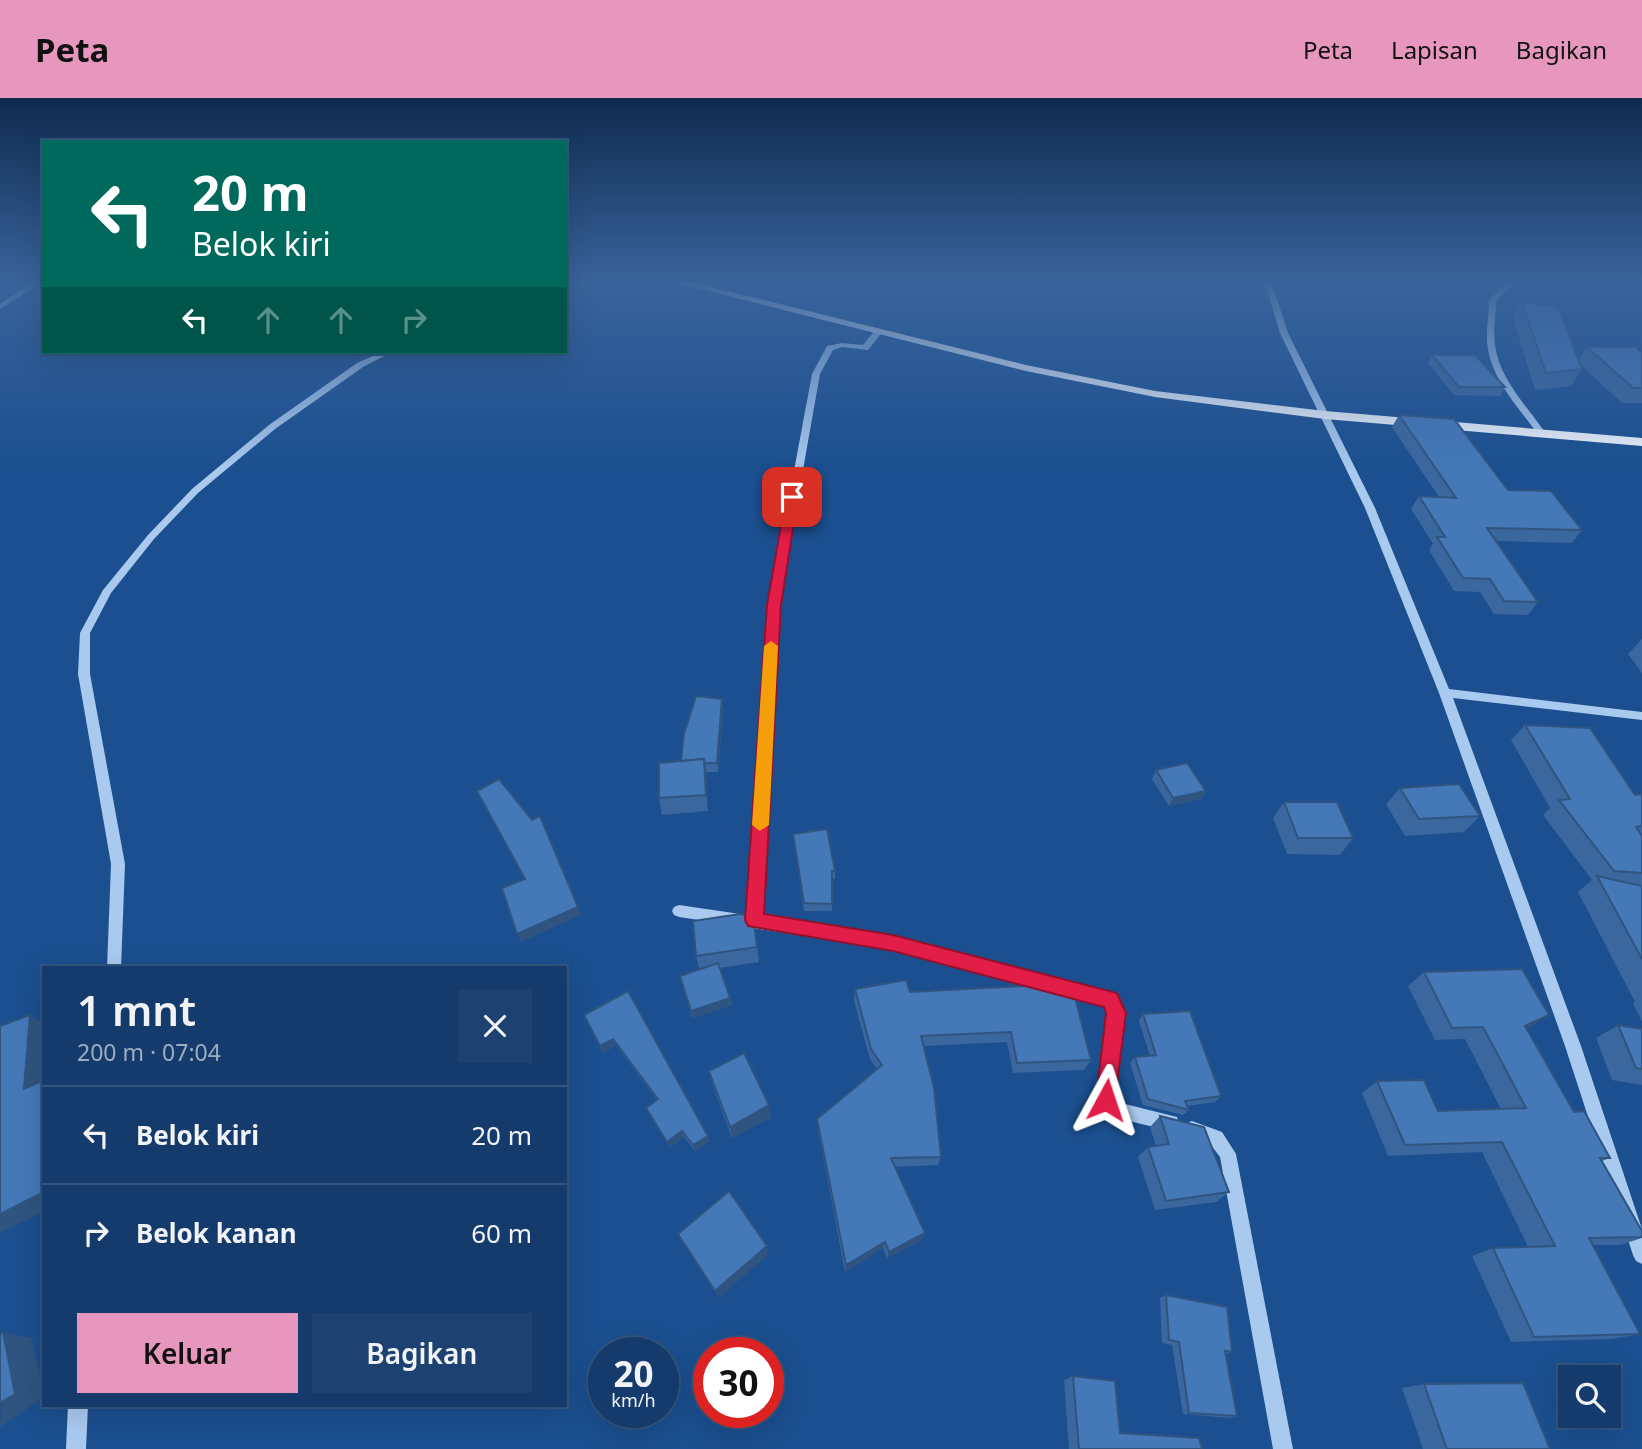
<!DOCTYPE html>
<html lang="id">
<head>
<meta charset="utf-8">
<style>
	body { margin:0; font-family:"Noto Sans",sans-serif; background:#1d4271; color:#f1f3f6; height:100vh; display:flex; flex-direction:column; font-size:26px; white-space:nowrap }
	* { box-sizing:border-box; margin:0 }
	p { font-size:23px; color:#9dadc1 }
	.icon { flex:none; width:38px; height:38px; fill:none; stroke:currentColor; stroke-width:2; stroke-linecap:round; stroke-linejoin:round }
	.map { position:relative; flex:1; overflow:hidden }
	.drawer { position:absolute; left:42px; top:868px; width:525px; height:441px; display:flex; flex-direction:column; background:#143b6b; border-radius:0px; box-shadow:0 7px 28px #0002,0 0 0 2px #33557e }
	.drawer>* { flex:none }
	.banner { position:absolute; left:42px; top:42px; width:525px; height:214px; border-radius:0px; box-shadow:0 7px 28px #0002,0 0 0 2px #33557e; background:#00695c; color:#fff; overflow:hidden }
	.fabs { position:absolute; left:1558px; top:1267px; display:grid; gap:14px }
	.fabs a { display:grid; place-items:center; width:63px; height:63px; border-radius:0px; background:#143b6b; box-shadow:0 7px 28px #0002,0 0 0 2px #33557e; font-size:35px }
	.speed { position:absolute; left:588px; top:1239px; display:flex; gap:14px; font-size:35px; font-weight:700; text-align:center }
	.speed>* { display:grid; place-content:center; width:91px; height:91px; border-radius:50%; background:#143b6b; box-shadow:0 7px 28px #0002,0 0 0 2px #33557e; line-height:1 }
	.speed small { font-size:18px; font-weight:400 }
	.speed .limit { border:10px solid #d22; background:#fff; color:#111 }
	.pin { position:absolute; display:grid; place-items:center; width:60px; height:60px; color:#fff; margin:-30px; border-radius:14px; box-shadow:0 4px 10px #0006 }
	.me { position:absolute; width:77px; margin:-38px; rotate:5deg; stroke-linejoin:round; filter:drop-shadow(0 0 5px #0008) }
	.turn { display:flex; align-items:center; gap:24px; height:147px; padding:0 35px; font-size:32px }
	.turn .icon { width:91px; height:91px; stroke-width:2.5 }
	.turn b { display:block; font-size:49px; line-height:60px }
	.lanes { display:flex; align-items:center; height:66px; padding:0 35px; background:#0003; justify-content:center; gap:35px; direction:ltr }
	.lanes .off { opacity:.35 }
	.round { display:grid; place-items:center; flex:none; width:74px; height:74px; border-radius:0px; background:#1d4271 }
	.headline { display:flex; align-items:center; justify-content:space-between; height:119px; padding:0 35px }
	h1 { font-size:42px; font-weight:600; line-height:52px }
	.button { display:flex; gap:14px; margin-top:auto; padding:14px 35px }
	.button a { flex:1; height:80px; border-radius:0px; background:#e797bd; color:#111; font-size:28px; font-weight:600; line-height:80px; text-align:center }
	.button a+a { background:#1d4271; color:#f1f3f6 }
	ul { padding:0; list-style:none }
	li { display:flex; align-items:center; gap:21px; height:98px; padding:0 35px; border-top:2px solid #33557e }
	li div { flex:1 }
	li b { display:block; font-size:26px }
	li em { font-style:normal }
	header { display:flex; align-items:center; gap:42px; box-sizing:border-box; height:98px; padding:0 35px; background:#e797bd; color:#111 }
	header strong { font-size:33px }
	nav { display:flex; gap:38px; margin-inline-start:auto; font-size:24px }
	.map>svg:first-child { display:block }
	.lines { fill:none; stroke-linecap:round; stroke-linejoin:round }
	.minor { fill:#a9c9ee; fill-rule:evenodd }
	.major { fill:#f0f6ff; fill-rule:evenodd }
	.wall { fill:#3a679d }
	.shaded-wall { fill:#305480 }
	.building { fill:#4478b7; stroke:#305480; stroke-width:2 }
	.route { fill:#e11d48; stroke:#92132f; stroke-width:2 }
	.slow { fill:#f59e0b }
</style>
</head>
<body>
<header>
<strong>Peta</strong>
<nav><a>Peta</a><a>Lapisan</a><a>Bagikan</a></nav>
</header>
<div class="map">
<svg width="1642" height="1351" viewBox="0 0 1642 1351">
	<rect width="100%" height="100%" fill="#1b4f8f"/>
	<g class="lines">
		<g class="minor">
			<path d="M36 182 44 183 0 211V206Z"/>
			<path d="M1264 182H1271L1288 235 1375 410 1449 591 1642 614V622L1453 600 1581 948 1642 1131V1166L1636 1163 1633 1157 1565 948 1439 595 1365 410 1280 235Z"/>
			<path d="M1510 182H1517L1496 203C1496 217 1493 232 1495 247 1499 280 1526 307 1544 333L1540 336 1537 335C1519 310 1493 283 1488 251 1485 235 1489 218 1489 202Z"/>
			<path d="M876 231 883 233 868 252 842 249 833 252 820 276 779 507 761 819 893 839 1110 894 1120 900 1123 915 1114 1000 1117 1004 1177 1019 1179 1025 1177 1031 1171 1033 1112 1019C1104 1016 1101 1010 1098 1002L1109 915 1108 909 1102 905 893 851 679 819 674 817 672 813 674 809 679 807 747 817 769 507 812 276 827 248 842 245 863 247Z"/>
			<path d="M382 254H392L363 269 275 331 198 395 154 441 111 495 90 535V576L125 766 121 870H107L111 766 78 576 80 535 103 492 148 437 192 391 269 327 357 265Z"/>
			<path d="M1192 1023 1222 1034 1236 1056 1293 1351H1273L1220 1059 1210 1046 1186 1037 1184 1031 1186 1025Z"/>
			<path d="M68 1307H88L86 1351H66Z"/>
		</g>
		<path class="major" d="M665 182H683L1026 267 1155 293 1325 313 1642 340V348L1325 321 1155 299 1026 273Z"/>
	</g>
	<g class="wall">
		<path d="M1522 204 1579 261 1587 249 1642 255V305H1622L1581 267 1582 271 1571 288 1535 292 1513 220Z"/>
		<path d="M1432 257 1505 289 1500 298 1454 297 1428 265Z"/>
		<path d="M1399 317 1508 392 1582 432 1572 445 1496 443 1538 504 1528 517 1494 516 1480 494 1454 493 1429 452 1433 446 1411 411 1419 398 1439 399 1392 329Z"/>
		<path d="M1642 541V575L1628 556Z"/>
		<path d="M722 601 723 610 718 674H706L708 713 662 717 659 700Z"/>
		<path d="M1525 627 1635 697 1642 698V924L1633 905 1635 904 1578 794 1592 782 1543 717 1550 710 1511 642Z"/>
		<path d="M1156 672 1206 693 1201 701 1169 708 1152 681Z"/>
		<path d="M1400 690 1480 718 1464 734 1405 738 1386 706Z"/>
		<path d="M1284 704 1353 740 1340 757 1287 756 1273 720Z"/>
		<path d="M793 736 835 773V781H832V813H804Z"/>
		<path d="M753 818 759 864 720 870 732 907 692 920 680 878 699 871 696 858Z"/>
		<path d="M1424 874 1527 931 1574 1014 1610 1060 1602 1063 1642 1133V1140L1620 1147H1593L1640 1236 1612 1241 1511 1244 1472 1158 1493 1150 1528 1149 1482 1054 1388 1058 1362 995 1377 983 1438 1013 1501 1011 1465 941 1435 942 1408 888Z"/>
		<path d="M855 891 910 894 1091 962 1084 972 1013 975 1007 944 924 948 941 1059 938 1067 894 1069 925 1135 922 1142 887 1160 883 1150 845 1174 818 1031 817 1021 877 971 870 961 854 903Z"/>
		<path d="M628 893 708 1038 710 1043 695 1053 684 1039 670 1049 646 1010 657 1002 616 947 603 955 584 917Z"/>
		<path d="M1143 916 1221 998 1215 1004 1187 1008 1189 1012 1183 1017 1143 1007 1130 965 1135 959 1150 958 1139 923Z"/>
		<path d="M1618 927 1642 931V987L1612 982 1596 940Z"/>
		<path d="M709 973 771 1019 732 1040 712 985Z"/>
		<path d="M1160 1018 1229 1094 1216 1104 1155 1112 1138 1059 1148 1049 1156 1048 1150 1029Z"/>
		<path d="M1166 1197 1232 1254 1225 1257 1237 1318 1229 1320 1183 1316 1172 1247 1162 1245 1160 1200Z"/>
		<path d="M1073 1278 1120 1335 1202 1351H1069L1064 1282Z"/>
		<path d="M1424 1286 1550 1351H1423L1402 1290Z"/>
	</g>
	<g class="shaded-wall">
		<path d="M722 601 723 610 718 674 717 665Z"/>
		<path d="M704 661 707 678 708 713 706 697Z"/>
		<path d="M1206 693 1201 701 1169 708 1173 700Z"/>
		<path d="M578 809 581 817 521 844 517 836Z"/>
		<path d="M730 900 732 907 692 920 691 913Z"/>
		<path d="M30 917 44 926V1001L24 991Z"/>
		<path d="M1549 917 1529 930 1506 940 1525 928Z"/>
		<path d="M613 941 616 947 603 955 600 948Z"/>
		<path d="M769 1007 771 1019 732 1040 730 1029Z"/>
		<path d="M682 1033 684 1039 670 1049 667 1044Z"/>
		<path d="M708 1038 710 1043 695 1053 693 1047Z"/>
		<path d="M44 1094V1113L0 1135V1116Z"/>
		<path d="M925 1135 922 1142 887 1160 889 1154Z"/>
		<path d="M885 1144 883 1150 845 1174 846 1167Z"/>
		<path d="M767 1148 769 1156 719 1200 715 1193Z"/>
		<path d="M3 1234 32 1240 44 1299 0 1329Z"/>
	</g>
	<g class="building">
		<path d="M1522 204 1558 209 1582 271 1546 275Z"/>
		<path d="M1587 249H1636L1642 255V290H1633Z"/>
		<path d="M1432 257H1475L1505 289H1459Z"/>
		<path d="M1399 317 1454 321 1508 392 1551 393 1582 432 1487 430 1538 504 1504 503 1490 481 1463 480 1437 439H1445L1419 398 1456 400Z"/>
		<path d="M696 598 722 601 717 665H705L704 661 681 663 684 636Z"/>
		<path d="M1525 627 1590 630 1635 697 1641 696 1642 698V728L1636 729 1642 738V775L1614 773 1559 702 1570 701Z"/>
		<path d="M704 661 706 697 659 700V665Z"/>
		<path d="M1187 665 1206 693 1173 700 1156 672Z"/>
		<path d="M499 681 532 722 540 718 578 809 517 836 502 790 525 781 477 693Z"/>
		<path d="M1459 686 1480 718 1419 721 1400 690Z"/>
		<path d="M1284 704H1337L1353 740H1298Z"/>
		<path d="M827 731 835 773H832V806L804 805 793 736Z"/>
		<path d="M1597 778 1642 788V861Z"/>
		<path d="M740 816 753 818 757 849 696 858 693 823Z"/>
		<path d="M718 865 730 900 691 913 680 878Z"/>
		<path d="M1522 871 1549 917 1525 928 1574 1014 1584 1013 1610 1060H1600L1642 1133V1139L1589 1140 1640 1236 1534 1239 1493 1150 1555 1148 1502 1044 1405 1047 1377 983 1424 982 1438 1013 1526 1010 1483 929 1452 930 1424 874Z"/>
		<path d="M906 882 910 894 1062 886 1072 888 1091 962 1017 965 1011 934 921 938 934 990 941 1059 891 1060 925 1135 889 1154 885 1144 846 1167 817 1021 882 967 871 951 855 891Z"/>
		<path d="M628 893 708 1038 693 1047 682 1033 667 1044 646 1010 658 1001 613 941 600 948 584 917Z"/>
		<path d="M1190 913 1221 998 1185 1003 1189 1012 1148 1001 1135 959 1156 957 1143 916Z"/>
		<path d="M30 917 24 991 44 982V1094L0 1116V928Z"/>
		<path d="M1618 927 1642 931V971L1636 970Z"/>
		<path d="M744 955 769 1007 730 1029 709 973Z"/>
		<path d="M1160 1018 1204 1029 1229 1094 1166 1103 1148 1049 1169 1046Z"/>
		<path d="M729 1093 767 1148 715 1193 678 1136Z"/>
		<path d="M1166 1197 1227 1209 1232 1254 1225 1253 1237 1318 1189 1315 1179 1244 1169 1242Z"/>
		<path d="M3 1234 15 1296 0 1305V1236Z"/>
		<path d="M1073 1278 1115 1283 1120 1335 1199 1340 1202 1351H1079Z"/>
		<path d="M1523 1285 1550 1351H1447L1424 1286Z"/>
	</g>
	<linearGradient id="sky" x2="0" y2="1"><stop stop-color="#0f2b4f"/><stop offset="0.49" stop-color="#39639b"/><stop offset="1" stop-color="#39639b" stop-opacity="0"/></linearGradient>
	<rect width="1642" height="372" fill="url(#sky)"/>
	<path class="route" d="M792 395 798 399 781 507 764 816 893 837 1117 895 1126 915 1114 1009 1106 1012 1099 1009 1096 1002 1106 915 1104 909 893 853 748 828 745 822 767 507 786 399Z"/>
	<path class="slow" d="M771 543 778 548 769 727 760 733 752 727 764 548Z"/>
</svg>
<div class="fabs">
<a><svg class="icon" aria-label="search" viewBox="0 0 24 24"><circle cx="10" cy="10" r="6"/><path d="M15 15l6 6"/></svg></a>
</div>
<div class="speed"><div>20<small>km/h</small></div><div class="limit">30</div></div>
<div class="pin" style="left:792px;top:399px;background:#d93025"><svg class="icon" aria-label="arrive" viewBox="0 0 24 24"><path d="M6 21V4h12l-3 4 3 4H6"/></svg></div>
<svg class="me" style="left:1106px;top:1002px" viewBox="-20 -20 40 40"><path d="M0-17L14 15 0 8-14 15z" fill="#e11d48" stroke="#fff" stroke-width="4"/></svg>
<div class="banner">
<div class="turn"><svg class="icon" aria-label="left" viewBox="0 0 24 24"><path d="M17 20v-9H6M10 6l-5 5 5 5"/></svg><div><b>20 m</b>Belok kiri</div></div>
<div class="lanes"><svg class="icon" aria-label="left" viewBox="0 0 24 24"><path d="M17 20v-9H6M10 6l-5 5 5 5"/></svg><svg class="icon off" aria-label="ahead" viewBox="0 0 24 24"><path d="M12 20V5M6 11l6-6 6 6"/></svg><svg class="icon off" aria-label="ahead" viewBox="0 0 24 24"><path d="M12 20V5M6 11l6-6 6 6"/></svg><svg class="icon off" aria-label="right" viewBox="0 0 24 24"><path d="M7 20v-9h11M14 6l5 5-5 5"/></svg></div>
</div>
<section class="drawer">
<div class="headline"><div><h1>1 mnt</h1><p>200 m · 07:04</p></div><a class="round"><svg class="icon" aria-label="close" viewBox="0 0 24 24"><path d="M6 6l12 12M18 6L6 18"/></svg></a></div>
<ul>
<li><svg class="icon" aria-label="left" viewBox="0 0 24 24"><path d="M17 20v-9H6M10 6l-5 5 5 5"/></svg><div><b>Belok kiri</b></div><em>20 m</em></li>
<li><svg class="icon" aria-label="right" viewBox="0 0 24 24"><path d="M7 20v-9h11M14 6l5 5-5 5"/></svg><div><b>Belok kanan</b></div><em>60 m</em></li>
</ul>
<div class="button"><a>Keluar</a><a>Bagikan</a></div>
</section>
</div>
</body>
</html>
